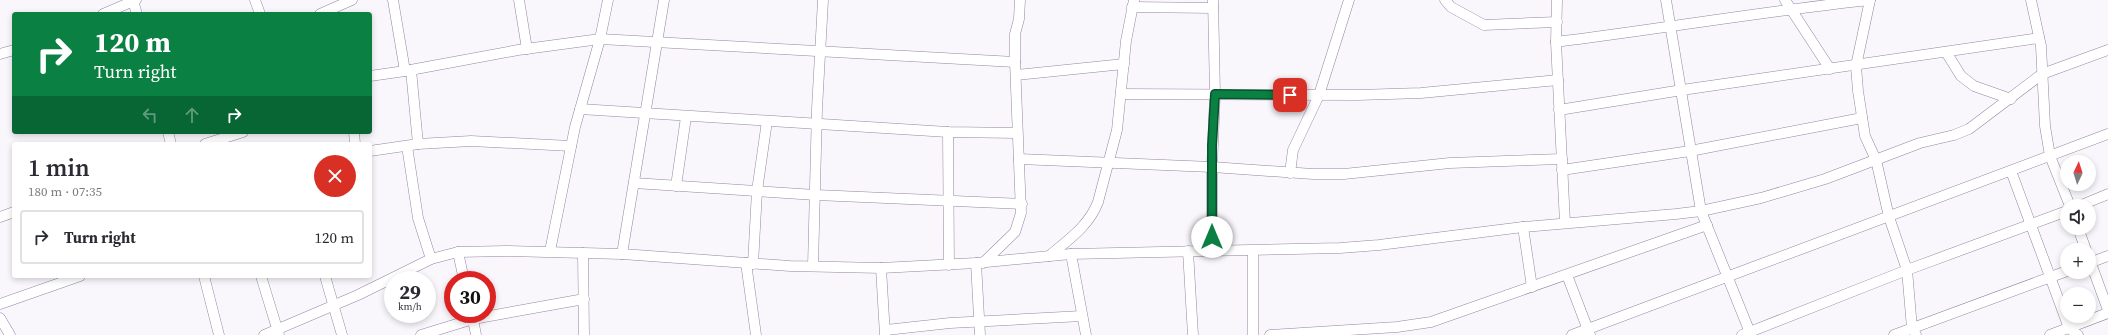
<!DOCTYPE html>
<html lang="en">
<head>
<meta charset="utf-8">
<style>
	body { margin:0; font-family:"Source Serif 4",serif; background:#f2f2f3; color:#2b2b33; height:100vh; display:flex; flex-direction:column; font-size:15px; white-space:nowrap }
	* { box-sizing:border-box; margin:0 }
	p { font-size:13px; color:#7c7c81 }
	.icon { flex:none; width:22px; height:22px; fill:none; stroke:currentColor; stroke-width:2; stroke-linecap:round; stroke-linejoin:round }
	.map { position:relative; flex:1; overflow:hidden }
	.side { position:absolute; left:12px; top:142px; width:360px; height:136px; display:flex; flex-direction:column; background:#fff; border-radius:4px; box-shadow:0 2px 6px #0003 }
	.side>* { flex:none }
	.guide { position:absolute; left:12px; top:12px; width:360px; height:122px; border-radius:4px; box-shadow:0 2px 6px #0003; background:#0b8043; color:#fff; overflow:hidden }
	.needle { width:26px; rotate:4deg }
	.tools { position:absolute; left:2060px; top:155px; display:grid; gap:8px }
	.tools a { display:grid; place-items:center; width:36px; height:36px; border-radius:50%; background:#fff; box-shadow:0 2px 6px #0003; font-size:20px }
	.speed { position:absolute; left:384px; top:271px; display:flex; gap:8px; font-size:20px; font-weight:700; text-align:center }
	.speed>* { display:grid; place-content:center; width:52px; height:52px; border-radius:50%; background:#fff; box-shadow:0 2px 6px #0003; line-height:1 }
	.speed small { font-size:10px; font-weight:400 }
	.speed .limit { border:6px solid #d22; background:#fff; color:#111 }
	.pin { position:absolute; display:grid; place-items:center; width:34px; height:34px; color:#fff; margin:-17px; border-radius:8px; box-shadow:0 2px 6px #0006 }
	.me { position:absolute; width:44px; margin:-22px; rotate:0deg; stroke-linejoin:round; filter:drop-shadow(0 0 3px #0008) }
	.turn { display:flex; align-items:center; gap:14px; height:84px; padding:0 16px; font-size:18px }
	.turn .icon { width:52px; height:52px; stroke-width:2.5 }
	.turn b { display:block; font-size:28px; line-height:34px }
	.lanes { display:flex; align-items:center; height:38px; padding:0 16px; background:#0003; justify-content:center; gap:20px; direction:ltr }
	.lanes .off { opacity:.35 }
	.round { display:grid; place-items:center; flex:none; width:42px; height:42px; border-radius:21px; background:#f2f2f3 }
	.overview { display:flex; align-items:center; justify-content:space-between; height:68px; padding:0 16px }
	h1 { font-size:24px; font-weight:600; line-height:30px }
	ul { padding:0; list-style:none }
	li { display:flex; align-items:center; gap:12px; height:54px; margin:0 8px 6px; padding:0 8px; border:2px solid #e1e1e2; border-radius:4px }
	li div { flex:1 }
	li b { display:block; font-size:15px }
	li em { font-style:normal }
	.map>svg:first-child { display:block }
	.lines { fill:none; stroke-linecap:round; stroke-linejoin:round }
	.minor-casing { stroke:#9486a3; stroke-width:11 }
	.minor { stroke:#fff; stroke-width:10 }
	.route-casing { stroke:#07532c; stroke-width:10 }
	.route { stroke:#0b8043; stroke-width:7 }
</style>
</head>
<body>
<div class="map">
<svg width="2108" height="335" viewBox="0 0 2108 335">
	<rect width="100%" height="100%" fill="#f9f6fc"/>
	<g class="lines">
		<defs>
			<g id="minor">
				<path d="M255 0 260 14"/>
				<path d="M393 0 405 71 518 50 600 39 1015 62"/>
				<path d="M519 0 527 49"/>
				<path d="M1445 0 1451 7 1484 25 1557 22"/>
				<path d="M1557 0 1556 42 1565 223"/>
				<path d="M1666 0 1701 211 1751 335"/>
				<path d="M1785 0 1830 69"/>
				<path d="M1870 0 1856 66 1858 91 1865 136 1876 160 1889 217 1907 270 1912 328 1916 335"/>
				<path d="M2031 0 2041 46 2045 126 2050 156 2070 206"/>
				<path d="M133 1 137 14"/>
				<path d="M1132 7 1213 8"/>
				<path d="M103 14 136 0"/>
				<path d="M320 14 352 0"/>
				<path d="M1556 42C1661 29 1765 11 1870 0"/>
				<path d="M1946 52 1961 76 1974 86 2011 99"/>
				<path d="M0 54 14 50"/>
				<path d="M411 70 418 144"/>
				<path d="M1016 75 1124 64"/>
				<path d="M370 76 405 71"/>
				<path d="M1122 94 1358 95 1421 93 1558 80"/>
				<path d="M580 109 948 132 1017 133"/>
				<path d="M1559 110 1682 90 2039 38"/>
				<path d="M168 132 171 144"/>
				<path d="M354 132 355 144"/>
				<path d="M948 132 949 265"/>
				<path d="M205 144 243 132"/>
				<path d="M407 146 418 218 431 259"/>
				<path d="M370 151 418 144 471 141 571 146"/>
				<path d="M1019 159 1212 167 1313 174H1344L1450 163 1562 159"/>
				<path d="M1562 170 1690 151 1862 118"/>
				<path d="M2011 171 2069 328 2078 335"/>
				<path d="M1290 173 1293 150 1319 95 1349 0"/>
				<path d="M634 183 816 195 1022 204"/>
				<path d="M676 186 686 117"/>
				<path d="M2079 206 2108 194"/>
				<path d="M0 217 14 212"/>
				<path d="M1523 227 1532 287"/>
				<path d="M2078 228 2086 250"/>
				<path d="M550 251 575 127 600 39 608 0"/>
				<path d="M1188 251 1193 335"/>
				<path d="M1212 251V167L1215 94 1213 0"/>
				<path d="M1253 251V335"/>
				<path d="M458 252 464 280"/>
				<path d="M583 253 584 335"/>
				<path d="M622 254 664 0"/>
				<path d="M1071 254 1086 335"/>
				<path d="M1049 256C1068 240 1089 226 1098 202L1117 130 1126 41 1134 0"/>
				<path d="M2089 258 2108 310"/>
				<path d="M746 263 756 335"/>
				<path d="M976 263 980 335"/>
				<path d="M983 263 1015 232 1021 213 1015 62V34L1019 19 1020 0"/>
				<path d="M2089 263 2108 256"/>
				<path d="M753 264 757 191 767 121"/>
				<path d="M813 266 817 109 823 0"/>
				<path d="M881 268 885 335"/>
				<path d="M1567 275 1590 335"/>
				<path d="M204 276 219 335"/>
				<path d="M261 276 279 335"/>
				<path d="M325 276 342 335"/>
				<path d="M0 304 80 276"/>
				<path d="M472 314 476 335"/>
				<path d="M0 318 10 335"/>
				<path d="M886 330 950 323 1082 316"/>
				<path d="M264 335 358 295 431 259 458 252 506 251 622 254 790 266 881 268 976 263 1071 254 1340 248 1379 245 1523 227 1676 214 1701 211 1761 198 1825 179 1920 143 1954 135 1969 129 2042 74 2108 50"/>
				<path d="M421 335 473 319 584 299"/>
				<path d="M1270 335 1397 327 1431 322 1707 225"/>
				<path d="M1572 335 2108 134"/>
				<path d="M1742 335 1907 270 2067 211"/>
				<path d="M1894 335 2067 271"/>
				<path d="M2050 335 2108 313"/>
			</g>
		</defs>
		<use href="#minor" class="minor-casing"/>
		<use href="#minor" class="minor"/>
	</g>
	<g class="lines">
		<defs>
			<path id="route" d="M1212 237V146L1215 94 1290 95"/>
		</defs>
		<use href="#route" class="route-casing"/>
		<use href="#route" class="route"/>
	</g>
</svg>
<div class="tools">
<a><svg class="needle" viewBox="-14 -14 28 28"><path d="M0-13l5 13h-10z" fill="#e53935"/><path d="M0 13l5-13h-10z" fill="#7c7c81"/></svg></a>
<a><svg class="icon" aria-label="sound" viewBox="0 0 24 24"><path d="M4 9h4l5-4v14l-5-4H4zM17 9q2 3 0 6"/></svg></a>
<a>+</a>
<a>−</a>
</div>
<div class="speed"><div>29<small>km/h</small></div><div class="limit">30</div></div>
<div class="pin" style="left:1290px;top:95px;background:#d93025"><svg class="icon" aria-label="arrive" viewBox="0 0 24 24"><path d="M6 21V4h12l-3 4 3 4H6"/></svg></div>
<svg class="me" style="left:1212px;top:237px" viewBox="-20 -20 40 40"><circle r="19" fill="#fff"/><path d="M0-13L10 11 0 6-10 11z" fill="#0b8043"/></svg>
<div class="guide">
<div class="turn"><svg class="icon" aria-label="right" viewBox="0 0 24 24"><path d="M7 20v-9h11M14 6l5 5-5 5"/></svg><div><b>120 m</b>Turn right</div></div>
<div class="lanes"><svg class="icon off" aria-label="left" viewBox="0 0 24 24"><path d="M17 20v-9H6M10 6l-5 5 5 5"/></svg><svg class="icon off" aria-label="ahead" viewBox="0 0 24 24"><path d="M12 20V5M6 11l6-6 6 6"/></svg><svg class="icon" aria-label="right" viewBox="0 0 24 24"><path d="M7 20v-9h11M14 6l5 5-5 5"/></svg></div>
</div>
<section class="side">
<div class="overview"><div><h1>1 min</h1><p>180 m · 07:35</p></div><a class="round" style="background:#d93025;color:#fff"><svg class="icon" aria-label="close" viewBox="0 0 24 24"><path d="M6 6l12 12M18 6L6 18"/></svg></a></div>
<ul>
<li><svg class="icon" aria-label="right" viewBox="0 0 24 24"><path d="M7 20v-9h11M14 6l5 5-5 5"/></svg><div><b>Turn right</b></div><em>120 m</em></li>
</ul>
</section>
</div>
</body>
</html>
